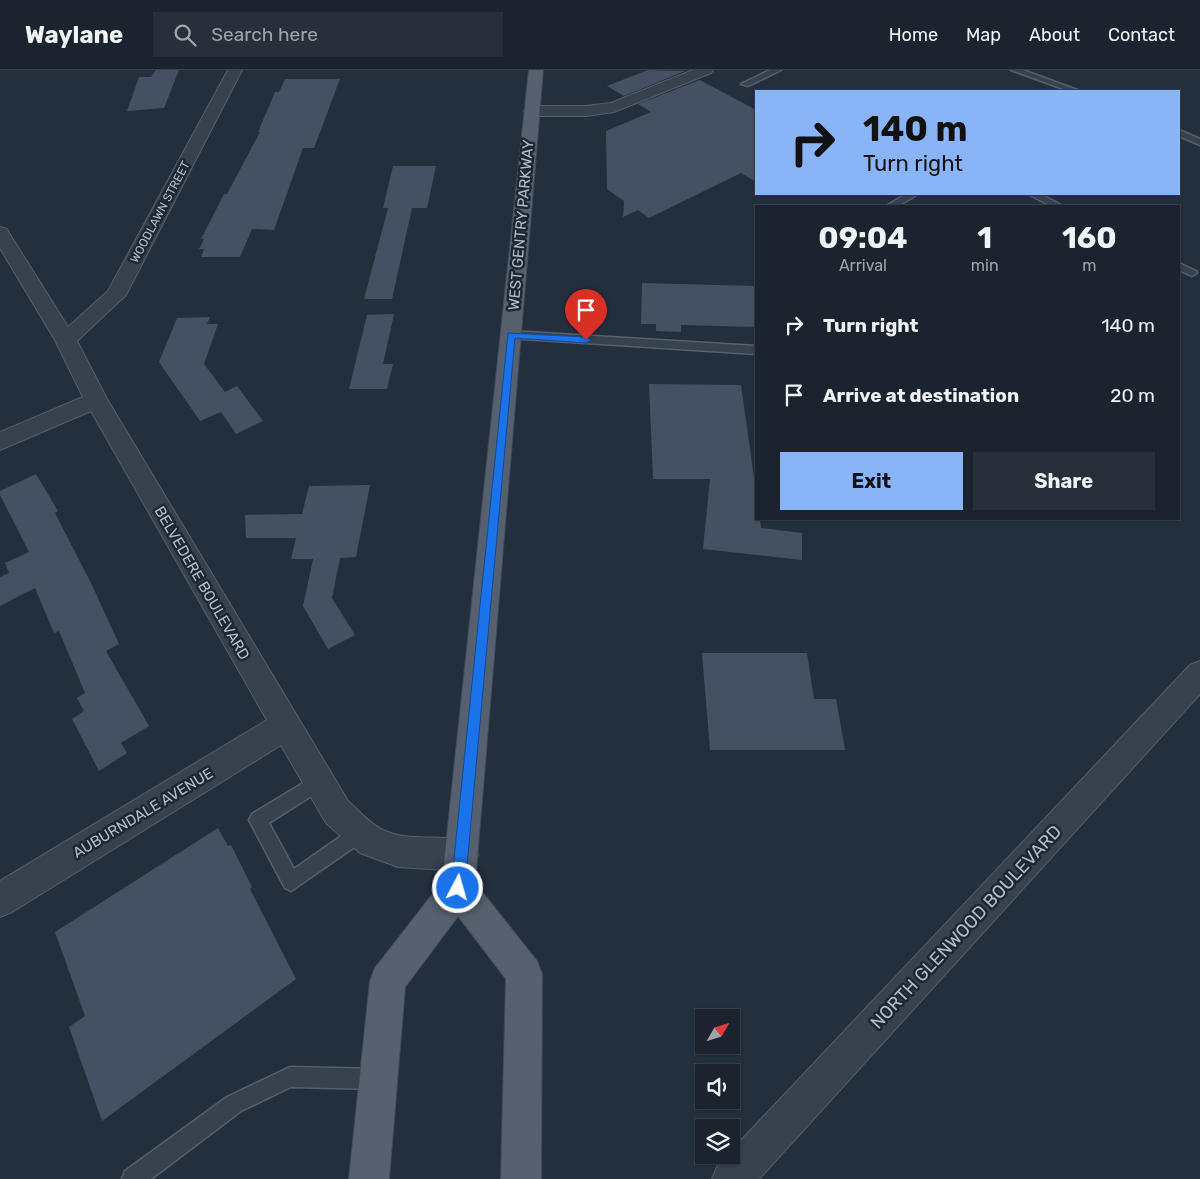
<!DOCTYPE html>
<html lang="en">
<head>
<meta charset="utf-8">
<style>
	body { margin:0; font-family:Rubik,sans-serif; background:#282f3a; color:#f1f3f6; height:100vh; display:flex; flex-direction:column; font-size:19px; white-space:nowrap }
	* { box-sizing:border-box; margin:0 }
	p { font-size:16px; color:#a0a4aa }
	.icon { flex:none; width:28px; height:28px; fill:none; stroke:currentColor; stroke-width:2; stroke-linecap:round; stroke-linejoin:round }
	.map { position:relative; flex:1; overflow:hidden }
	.details { position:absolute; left:755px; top:135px; width:425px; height:315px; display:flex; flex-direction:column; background:#1b232e; border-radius:0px; box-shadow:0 1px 4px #0004,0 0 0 1px #39404a }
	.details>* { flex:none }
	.hud { position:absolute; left:755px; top:20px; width:425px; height:105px; border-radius:0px; box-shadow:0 1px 4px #0004,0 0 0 1px #39404a; background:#8ab4f8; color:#111; overflow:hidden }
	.needle { width:32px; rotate:51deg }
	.controls { position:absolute; left:695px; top:939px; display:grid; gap:10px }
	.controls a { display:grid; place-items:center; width:45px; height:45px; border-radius:0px; background:#1b232e; box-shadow:0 1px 4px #0004,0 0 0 1px #39404a; font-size:25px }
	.pin { position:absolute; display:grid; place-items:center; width:42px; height:42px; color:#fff; margin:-51px -21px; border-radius:50% 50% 50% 0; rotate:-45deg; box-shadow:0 0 5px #0007 }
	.pin .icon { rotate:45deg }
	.me { position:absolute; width:55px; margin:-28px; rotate:6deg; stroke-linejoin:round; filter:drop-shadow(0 0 4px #0008) }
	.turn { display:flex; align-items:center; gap:18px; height:105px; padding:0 25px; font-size:22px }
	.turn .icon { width:65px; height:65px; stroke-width:2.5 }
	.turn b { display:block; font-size:35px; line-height:42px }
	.eta { display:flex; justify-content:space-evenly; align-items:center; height:85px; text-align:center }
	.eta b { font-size:30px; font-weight:700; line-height:35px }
	.button { display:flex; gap:10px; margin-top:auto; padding:10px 25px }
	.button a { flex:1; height:58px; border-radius:0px; background:#8ab4f8; color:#111; font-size:20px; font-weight:700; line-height:58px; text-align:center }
	.button a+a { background:#282f3a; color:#f1f3f6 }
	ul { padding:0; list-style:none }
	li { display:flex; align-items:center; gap:15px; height:70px; padding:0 25px }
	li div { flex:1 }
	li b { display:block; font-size:19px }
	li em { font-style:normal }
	header { display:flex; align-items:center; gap:30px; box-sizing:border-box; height:70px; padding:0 25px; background:#1b232e; border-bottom:1px solid #39404a }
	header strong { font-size:24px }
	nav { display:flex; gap:28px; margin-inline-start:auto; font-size:18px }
	.search { width:350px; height:45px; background:#282f3a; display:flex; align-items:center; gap:12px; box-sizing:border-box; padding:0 18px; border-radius:0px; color:#a0a4aa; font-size:19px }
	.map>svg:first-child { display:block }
	.building { fill:#455162 }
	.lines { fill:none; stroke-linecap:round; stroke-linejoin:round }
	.service-casing { stroke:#565f6c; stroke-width:3 }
	.minor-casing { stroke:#565f6c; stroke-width:2 }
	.tertiary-casing { stroke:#565f6c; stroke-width:2 }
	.primary-casing { stroke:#414a57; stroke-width:2 }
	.service { fill:#38414e; fill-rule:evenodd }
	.minor { fill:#38414e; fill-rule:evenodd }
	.tertiary { fill:#38414e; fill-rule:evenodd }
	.primary { fill:#56606e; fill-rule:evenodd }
	.route { fill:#1a73e8; stroke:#114b97 }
	.labels { text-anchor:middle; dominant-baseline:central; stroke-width:5; stroke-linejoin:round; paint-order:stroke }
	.far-street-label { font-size:12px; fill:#b4bcc9; stroke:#1d2633 }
	.street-label { font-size:15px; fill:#b4bcc9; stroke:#1d2633 }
	.near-street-label { font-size:18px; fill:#b4bcc9; stroke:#1d2633 }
</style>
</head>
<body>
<header>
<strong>Waylane</strong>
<div class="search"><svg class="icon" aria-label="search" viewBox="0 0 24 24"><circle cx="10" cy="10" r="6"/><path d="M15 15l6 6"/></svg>Search here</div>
<nav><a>Home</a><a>Map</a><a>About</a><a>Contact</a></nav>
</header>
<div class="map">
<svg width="1200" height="1109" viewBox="0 0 1200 1109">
	<rect width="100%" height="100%" fill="#242f3e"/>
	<g class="building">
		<path d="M156 0H179L164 38 127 41 139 7H151Z"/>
		<path d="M648 0 685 1 624 26 607 16Z"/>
		<path d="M285 9H340L314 78H303L274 160 252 159 240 187H201L204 179H199L204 169H201L224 124H227L260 62H258L275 22H279Z"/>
		<path d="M700 10 756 40V112L741 103 649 148 638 140 623 147 624 131 607 119 606 61 651 42 638 34Z"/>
		<path d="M393 96H436L427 138H412L392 229H364L388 138H383Z"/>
		<path d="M642 213 756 216V257L681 255V262L656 261V254H641Z"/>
		<path d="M394 244 383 294H393L387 319H349L367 245Z"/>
		<path d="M210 247 207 254H218L204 294 225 322 237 316 263 351 236 364 221 342 200 351 159 292 177 248Z"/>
		<path d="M649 314 741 315 756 422V449H760L761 458 802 463V490L703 479 710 409H653Z"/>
		<path d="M36 404 58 441 55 443 92 515 119 574 106 581 149 656 121 673 127 683 99 701 72 649 84 641 77 628 85 623 59 561 54 563 35 518 0 536V507L9 503 5 493 29 482 0 425V421Z"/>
		<path d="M370 415 356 487 340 488 332 528 355 565 328 579 303 536 313 489H291L296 468H246L245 445 302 444 309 416Z"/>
		<path d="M702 583H807L814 629H836L845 680H710Z"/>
		<path d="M218 758 228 776 231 775 252 817 250 819 296 909 102 1051 69 957 85 946 55 862Z"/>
	</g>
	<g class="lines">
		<defs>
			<g id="service">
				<path d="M770 0H781L748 16 741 14Z"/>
				<path d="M1011 0H1023L1080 21H1069Z"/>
				<path d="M1179 60 1200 69V75L1179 66Z"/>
				<path d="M906 124H918L898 136H886Z"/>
				<path d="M1028 124H1040L1063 136H1051Z"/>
				<path d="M1179 193 1196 201 1197 203 1192 206 1179 200Z"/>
				<path d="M511 261 756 276V284L507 268 505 265 507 262Z"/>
				<path d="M318 704 324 706 326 712 324 718 269 753 294 799 354 757 360 754 366 757 369 763 366 769 291 821 285 818 249 750 252 744Z"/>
				<path d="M290 997 379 999 386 1002 389 1009 386 1016 379 1019 291 1017 241 1041 151 1109H122L125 1101 227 1027Z"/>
			</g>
			<g id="minor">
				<path d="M228 0H242L126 225 77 271 107 329 348 731C358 740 369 753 381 759 409 774 445 762 474 773L478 785 474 797 462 801 398 797 360 783 326 753 281 675 12 842 0 847V811L267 650 91 341 0 380V362L83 327 55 270 0 178V157L7 159 9 163 68 257 108 221Z"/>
				<path d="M693 0H713L711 3 614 42 586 46H532L526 44 524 41 526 38 532 36H586L611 33Z"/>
			</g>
			<path id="tertiary" d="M1200 591V624L759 1109H712L718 1095 727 1085H731V1081L1190 595Z"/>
			<path id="primary" d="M529 0H543L475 813 537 891 542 904 541 1109H501L506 909 458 846 405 917 389 1109H349L370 911 375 898 442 812Z"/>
		</defs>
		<use href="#service" class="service-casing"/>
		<use href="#minor" class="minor-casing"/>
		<use href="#tertiary" class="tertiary-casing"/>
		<use href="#primary" class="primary-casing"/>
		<use href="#service" class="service"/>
		<use href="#minor" class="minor"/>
		<use href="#tertiary" class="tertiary"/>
		<use href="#primary" class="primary"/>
	</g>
	<path class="route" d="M508 263 586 267 591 270 586 273 515 268 465 818 463 823 458 825 453 823 451 818Z"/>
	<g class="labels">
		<g class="far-street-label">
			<text transform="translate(160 142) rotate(-62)">WOODLAWN STREET</text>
		</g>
		<g class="street-label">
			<text transform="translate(521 155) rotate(-85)">WEST GENTRY PARKWAY</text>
			<text transform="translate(202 513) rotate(60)">BELVEDERE BOULEVARD</text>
			<text transform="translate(143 743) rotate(-31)">AUBURNDALE AVENUE</text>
		</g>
		<g class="near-street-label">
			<text transform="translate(966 857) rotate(-47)">NORTH GLENWOOD BOULEVARD</text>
		</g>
	</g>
</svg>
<div class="controls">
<a><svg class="needle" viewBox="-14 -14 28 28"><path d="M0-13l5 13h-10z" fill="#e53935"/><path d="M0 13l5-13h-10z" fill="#a0a4aa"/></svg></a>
<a><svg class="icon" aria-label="sound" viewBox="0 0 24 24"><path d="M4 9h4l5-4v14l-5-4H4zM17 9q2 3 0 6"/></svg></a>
<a><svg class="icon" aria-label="layers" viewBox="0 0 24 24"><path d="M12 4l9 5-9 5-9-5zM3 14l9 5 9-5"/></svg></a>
</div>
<div class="pin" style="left:586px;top:270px;background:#d93025"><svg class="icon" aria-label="arrive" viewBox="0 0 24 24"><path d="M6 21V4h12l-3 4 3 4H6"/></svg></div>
<svg class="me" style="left:458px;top:818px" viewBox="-20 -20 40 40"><circle r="17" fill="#1a73e8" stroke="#fff" stroke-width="3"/><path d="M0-11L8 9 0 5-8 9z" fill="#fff"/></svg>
<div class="hud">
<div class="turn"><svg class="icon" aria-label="right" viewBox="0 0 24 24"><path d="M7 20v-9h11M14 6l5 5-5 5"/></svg><div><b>140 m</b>Turn right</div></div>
</div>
<section class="details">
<div class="eta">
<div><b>09:04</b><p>Arrival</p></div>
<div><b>1</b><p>min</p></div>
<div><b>160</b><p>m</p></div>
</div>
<ul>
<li><svg class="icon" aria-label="right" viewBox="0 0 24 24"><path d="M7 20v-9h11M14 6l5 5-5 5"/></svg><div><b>Turn right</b></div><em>140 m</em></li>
<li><svg class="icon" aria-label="arrive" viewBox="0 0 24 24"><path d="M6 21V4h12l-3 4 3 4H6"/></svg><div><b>Arrive at destination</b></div><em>20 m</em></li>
</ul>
<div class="button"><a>Exit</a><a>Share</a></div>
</section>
</div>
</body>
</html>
